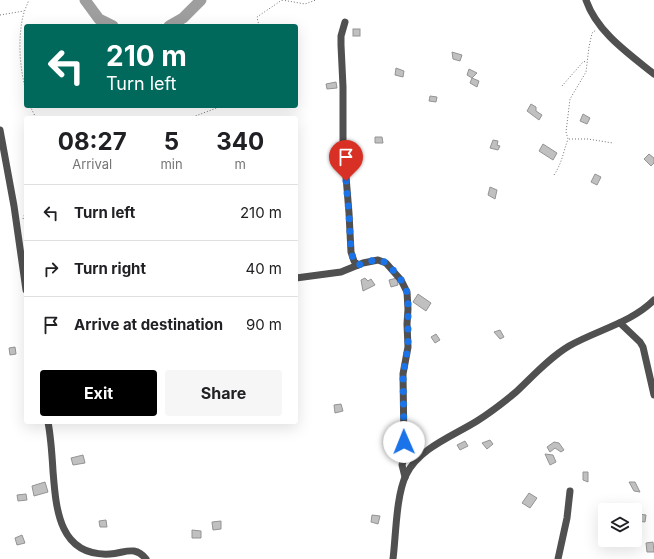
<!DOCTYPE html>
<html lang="en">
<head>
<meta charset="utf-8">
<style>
	body { margin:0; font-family:Inter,sans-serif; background:#f6f6f6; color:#202124; height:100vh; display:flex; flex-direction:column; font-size:15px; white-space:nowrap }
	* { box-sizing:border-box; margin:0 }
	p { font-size:13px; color:#757577 }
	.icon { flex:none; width:22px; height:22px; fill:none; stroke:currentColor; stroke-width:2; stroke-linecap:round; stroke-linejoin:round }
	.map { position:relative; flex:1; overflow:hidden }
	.drawer { position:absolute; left:24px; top:116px; width:274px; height:308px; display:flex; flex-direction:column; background:#fff; border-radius:4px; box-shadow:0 4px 16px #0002 }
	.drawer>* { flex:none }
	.guide { position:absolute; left:24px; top:24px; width:274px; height:84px; border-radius:4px; box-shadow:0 4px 16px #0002; background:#00695c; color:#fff; overflow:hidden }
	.buttons { position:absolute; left:598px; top:503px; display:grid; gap:8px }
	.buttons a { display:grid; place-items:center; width:44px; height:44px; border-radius:4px; background:#fff; box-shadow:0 4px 16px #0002; font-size:20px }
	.pin { position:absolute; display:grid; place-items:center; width:34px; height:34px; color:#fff; margin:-41px -17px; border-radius:50% 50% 50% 0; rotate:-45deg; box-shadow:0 0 4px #0007 }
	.pin .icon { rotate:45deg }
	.me { position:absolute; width:44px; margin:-22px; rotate:359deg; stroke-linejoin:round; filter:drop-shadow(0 0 3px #0008) }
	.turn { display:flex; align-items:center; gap:14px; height:84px; padding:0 16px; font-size:18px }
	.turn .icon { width:52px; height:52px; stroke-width:2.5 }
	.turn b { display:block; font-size:28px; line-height:34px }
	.eta { display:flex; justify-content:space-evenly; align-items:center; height:68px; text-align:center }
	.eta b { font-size:24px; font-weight:700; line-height:28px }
	.cta { display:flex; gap:8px; margin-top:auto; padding:8px 16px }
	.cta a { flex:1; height:46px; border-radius:4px; background:#000; color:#fff; font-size:16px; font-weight:700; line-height:46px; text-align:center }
	.cta a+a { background:#f6f6f6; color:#202124 }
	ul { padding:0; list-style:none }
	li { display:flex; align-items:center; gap:12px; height:56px; padding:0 16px; border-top:1px solid #e0e0e0 }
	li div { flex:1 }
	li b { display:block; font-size:15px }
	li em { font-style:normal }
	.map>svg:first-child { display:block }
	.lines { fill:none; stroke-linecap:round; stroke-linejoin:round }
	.river { stroke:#9e9e9e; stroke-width:11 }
	.building { fill:#c0c0c0; stroke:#949494 }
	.path { stroke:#727272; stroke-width:1; stroke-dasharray:1 2; stroke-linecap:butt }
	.minor { stroke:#505050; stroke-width:7 }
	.route { stroke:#1a73e8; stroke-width:7; stroke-dasharray:0 12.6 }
</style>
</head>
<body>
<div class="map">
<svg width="654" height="559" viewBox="0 0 654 559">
	<rect width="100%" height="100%" fill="#fff"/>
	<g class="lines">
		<g class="river">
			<path d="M85 0 99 19 113 26"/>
			<path d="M169 26 183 18 201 0"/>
		</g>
	</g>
	<g class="building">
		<rect x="353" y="29" width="7" height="7"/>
		<path d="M452 52 462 55 460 61 453 59Z"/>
		<path d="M396 68 404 71 403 77 395 75Z"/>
		<path d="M469 69 477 73 472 78 467 75Z"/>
		<path d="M472 78 479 81 477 87 470 83Z"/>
		<path d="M336 82 337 88 327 89 326 84Z"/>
		<path d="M430 96 437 97 436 102 429 101Z"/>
		<path d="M531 104 536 107V111L542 115 539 120 527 111Z"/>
		<path d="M583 114 590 118 587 124 580 121Z"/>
		<path d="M375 137H382L383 143H375Z"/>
		<path d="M493 140 498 141 497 145 500 146 498 150 490 148Z"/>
		<path d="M543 144 557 153 553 160 539 151Z"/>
		<path d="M649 154 654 158V163L651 166 644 159Z"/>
		<path d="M595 174 601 177 597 185 591 182Z"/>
		<path d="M490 187 497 190 495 199 488 195Z"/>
		<path d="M365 278 368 281 371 279 375 285 363 291 361 280Z"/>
		<path d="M397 278 398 285 391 287 389 280Z"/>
		<path d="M418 294 431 303 426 311 413 302Z"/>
		<path d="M500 330 504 337 500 339 494 332Z"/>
		<path d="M436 334 440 340 435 343 431 337Z"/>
		<path d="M15 347 16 354 10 355 9 348Z"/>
		<path d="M341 404 343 411 335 413 334 405Z"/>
		<path d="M490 440 493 444 487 449 482 443Z"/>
		<path d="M465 441 468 446 460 450 457 445Z"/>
		<path d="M554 442 559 443 564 450 561 452 555 448 550 452 547 447Z"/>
		<path d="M545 454 553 455 556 462 550 465Z"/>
		<path d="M83 455 85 463 73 465 71 458Z"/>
		<path d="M583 472H588V482L583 480Z"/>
		<path d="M45 482 48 492 34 496 32 486Z"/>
		<path d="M629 482H635L640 492 634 491Z"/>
		<path d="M529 493 537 498 530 508 522 503Z"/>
		<path d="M26 494 27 500 18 501 17 495Z"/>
		<path d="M639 514 646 515 645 522 638 521Z"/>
		<path d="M372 515 380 516 378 524 371 522Z"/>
		<path d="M106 520 107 527H100L99 521Z"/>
		<path d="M221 521V529L213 530 212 522Z"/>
		<path d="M192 530 201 531V538H192Z"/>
		<path d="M22 535 25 543 17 545 15 538Z"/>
		<path d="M653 542 654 552H647L646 543Z"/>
	</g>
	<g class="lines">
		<g class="path">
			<path d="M282 0 305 4 316 0"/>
			<path d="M0 15 24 11"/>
			<path d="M259 26 257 17 282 0"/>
			<path d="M562 86 583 62 587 61"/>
			<path d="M26 91C20 69 18 44 22 21 23 14 26 7 29 0"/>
			<path d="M30 106 36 118"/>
			<path d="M190 118 222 106"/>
			<path d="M569 139H588L613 143"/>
			<path d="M554 175C562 163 563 153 568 139L566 132 570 99 586 72 589 47 592 33 596 30"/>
			<path d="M23 219 26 210"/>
		</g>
		<g class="minor">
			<path d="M586 0C597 32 628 53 654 74"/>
			<path d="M345 22 341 36V45L343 87V140L349 213 351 252 354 261 358 265"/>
			<path d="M0 130 14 206 26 290"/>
			<path d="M296 278 341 272 363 263 378 260 386 263 401 280 407 292 408 309 407 324 408 347 403 374 404 446 406 450 418 458"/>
			<path d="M620 323 640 342 643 347 654 395"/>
			<path d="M48 422C51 438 52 454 53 471 56 509 59 557 110 554 125 553 135 545 146 559"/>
			<path d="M405 477 402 465 406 450"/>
			<path d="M393 559C396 535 396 496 406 475 419 448 453 436 477 421 491 412 504 402 516 392 533 376 549 358 569 346 597 330 631 323 654 300"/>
			<path d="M558 559 567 518 570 491"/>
		</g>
	</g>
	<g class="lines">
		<path class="route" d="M346 181 349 214 351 252 354 261 358 265 374 260 383 261 390 266 401 280 407 292 408 304V347L403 374 404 442"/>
	</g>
</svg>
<div class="buttons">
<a><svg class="icon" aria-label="layers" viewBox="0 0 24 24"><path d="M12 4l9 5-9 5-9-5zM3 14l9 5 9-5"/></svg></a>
</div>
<div class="pin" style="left:346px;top:181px;background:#d93025"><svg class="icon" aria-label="arrive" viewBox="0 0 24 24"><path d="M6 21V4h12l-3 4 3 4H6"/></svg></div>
<svg class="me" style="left:404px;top:442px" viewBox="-20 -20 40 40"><circle r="19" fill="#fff"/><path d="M0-13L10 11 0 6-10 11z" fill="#1a73e8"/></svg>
<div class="guide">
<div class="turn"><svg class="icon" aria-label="left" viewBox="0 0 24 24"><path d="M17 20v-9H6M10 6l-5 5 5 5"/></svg><div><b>210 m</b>Turn left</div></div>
</div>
<section class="drawer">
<div class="eta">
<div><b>08:27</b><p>Arrival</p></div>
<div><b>5</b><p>min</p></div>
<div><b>340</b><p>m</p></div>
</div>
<ul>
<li><svg class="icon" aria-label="left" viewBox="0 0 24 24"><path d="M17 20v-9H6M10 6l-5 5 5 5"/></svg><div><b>Turn left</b></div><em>210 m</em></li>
<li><svg class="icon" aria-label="right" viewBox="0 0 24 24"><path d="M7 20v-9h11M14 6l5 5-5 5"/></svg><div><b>Turn right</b></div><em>40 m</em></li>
<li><svg class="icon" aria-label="arrive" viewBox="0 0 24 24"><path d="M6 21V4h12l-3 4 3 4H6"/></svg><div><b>Arrive at destination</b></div><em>90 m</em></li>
</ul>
<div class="cta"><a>Exit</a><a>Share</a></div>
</section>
</div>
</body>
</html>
